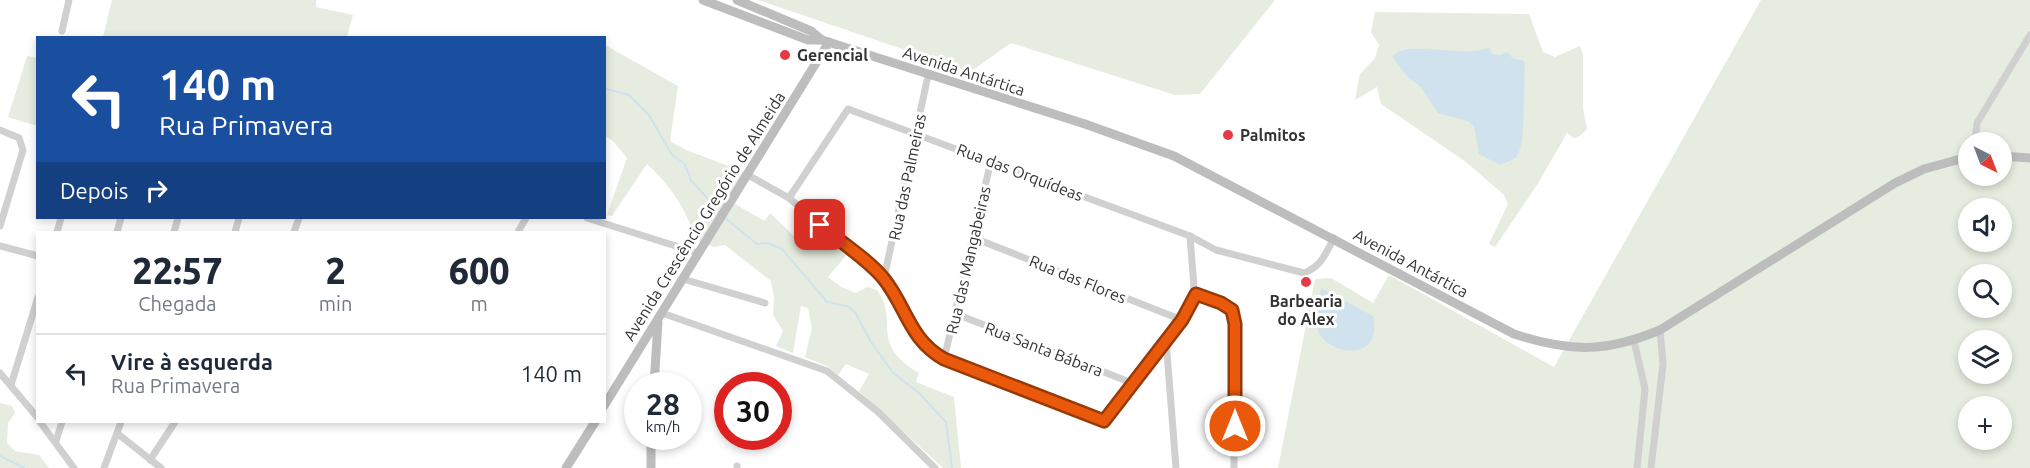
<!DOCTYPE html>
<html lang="pt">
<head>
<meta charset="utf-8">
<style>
	body { margin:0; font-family:Ubuntu,sans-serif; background:#f2f2f3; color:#1f2937; height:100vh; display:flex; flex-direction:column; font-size:22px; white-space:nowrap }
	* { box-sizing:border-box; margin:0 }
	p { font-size:20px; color:#747a83 }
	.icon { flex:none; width:33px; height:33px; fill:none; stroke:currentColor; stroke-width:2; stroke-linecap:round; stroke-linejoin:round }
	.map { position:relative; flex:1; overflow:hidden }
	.details { position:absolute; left:36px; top:231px; width:570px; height:192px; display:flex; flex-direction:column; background:#fff; border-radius:0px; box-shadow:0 3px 9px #0003 }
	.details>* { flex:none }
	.guide { position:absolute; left:36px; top:36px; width:570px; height:183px; border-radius:0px; box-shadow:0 3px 9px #0003; background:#1a4fa0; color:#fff; overflow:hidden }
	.needle { width:39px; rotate:138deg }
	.buttons { position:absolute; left:1958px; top:132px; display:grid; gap:12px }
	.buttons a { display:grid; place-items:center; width:54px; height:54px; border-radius:50%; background:#fff; box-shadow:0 3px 9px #0003; font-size:30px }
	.speed { position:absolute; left:624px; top:372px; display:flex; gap:12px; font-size:30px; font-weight:700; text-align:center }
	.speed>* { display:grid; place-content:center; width:78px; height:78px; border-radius:50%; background:#fff; box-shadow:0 3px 9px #0003; line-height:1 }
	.speed small { font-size:15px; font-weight:400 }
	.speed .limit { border:9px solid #d22; background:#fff; color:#111 }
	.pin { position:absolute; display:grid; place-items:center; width:51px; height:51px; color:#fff; margin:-26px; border-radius:12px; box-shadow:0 3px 9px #0006 }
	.me { position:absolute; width:66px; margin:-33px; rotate:0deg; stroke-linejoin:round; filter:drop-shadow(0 0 4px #0008) }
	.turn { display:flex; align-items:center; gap:21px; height:126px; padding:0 24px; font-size:27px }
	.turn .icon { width:78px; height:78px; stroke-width:2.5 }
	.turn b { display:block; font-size:42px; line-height:51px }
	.then { display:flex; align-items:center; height:57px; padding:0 24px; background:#0003; gap:12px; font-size:22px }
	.eta { display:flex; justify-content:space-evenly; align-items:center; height:102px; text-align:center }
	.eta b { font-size:36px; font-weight:800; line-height:42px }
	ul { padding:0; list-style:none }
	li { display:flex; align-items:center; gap:18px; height:78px; padding:0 24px; border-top:2px solid #e0e1e3 }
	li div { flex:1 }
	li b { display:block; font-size:22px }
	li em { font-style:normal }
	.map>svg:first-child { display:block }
	.green { fill:#e6ecdf; fill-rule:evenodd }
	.water { fill:#cfe2ee }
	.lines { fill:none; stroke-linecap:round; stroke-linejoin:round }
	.stream { stroke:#cfe2ee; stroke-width:2 }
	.street { stroke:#d0d0d0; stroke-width:7 }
	.secondary { stroke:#bdbdbd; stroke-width:9 }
	.route-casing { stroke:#983908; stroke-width:15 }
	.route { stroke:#ea580c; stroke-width:10 }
	.poi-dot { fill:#e63946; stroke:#fff; stroke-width:2 }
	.labels { text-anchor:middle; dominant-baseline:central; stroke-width:6; stroke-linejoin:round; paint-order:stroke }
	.poi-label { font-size:16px; font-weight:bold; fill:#333; stroke:#fff; text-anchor:start }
	.street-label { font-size:16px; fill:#333; stroke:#fff }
</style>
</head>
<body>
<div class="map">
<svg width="2030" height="468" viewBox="0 0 2030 468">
	<rect width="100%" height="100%" fill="#fff"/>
	<g class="green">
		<path d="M112 0H316V7L353 15 347 37H103Z"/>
		<path d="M758 0H1275L1200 94 1175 95 1011 43 970 72Z"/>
		<path d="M1761 0H2030V468H1278L1315 279 1331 278 1373 303 1389 275 1554 367ZM1968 142H2001V176H1968ZM1968 208H2001V242H1968ZM1968 274H2001V308H1968ZM1968 340H2001V374H1968ZM1968 406H2001V440H1968Z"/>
		<path d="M1375 12 1529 14 1543 52 1555 57 1580 46 1583 54V109L1587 129 1580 136 1574 138 1567 133 1537 185 1495 247 1489 244 1508 204 1504 195 1466 162 1381 104 1377 87 1355 100 1360 74 1375 58 1379 45 1371 32Z"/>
		<path d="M605 45 678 86 670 141 686 150 752 175 735 204 765 221 770 213 795 237V241L813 250 828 235 849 252 828 277 841 287 856 293 867 287 877 290C900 321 868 343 919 373L916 382 954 397 961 468H943L859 391 869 374 846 364 838 375 827 366 805 357 812 328 808 308 801 306 793 353 776 346 783 331 773 315 774 296 771 281 725 245 714 247 696 240C686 209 671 186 647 164L612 216 607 215 627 158 613 141 605 136Z"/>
		<path d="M27 56 37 58V126L8 117Z"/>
		<path d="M0 403 12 406 15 413 8 423 7 443 15 451 39 455 49 468H0Z"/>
	</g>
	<g class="water">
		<path d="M1489 47 1492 54 1500 55 1508 52 1512 58 1524 61 1525 65C1523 83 1526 145 1517 156 1514 160 1505 163 1500 165L1479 154 1474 126 1468 121 1438 113 1421 87 1406 75 1393 57C1402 38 1470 60 1489 47Z"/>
		<path d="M1321 288 1373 316C1384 368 1319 353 1317 326 1316 314 1320 300 1321 288Z"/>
	</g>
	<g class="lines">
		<g class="stream">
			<path d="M604 88 629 95 649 115 672 155 684 163 691 180 721 214"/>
			<path d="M725 218 757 244 768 243 782 249 827 302 847 306 855 312 871 342 893 373 918 392 946 422 952 468"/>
			<path d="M0 456 24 468"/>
		</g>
		<g class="street">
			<path d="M62 31 69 0"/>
			<path d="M0 130 19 138 23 150 0 226"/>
			<path d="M1975 142 1977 123 2030 35"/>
			<path d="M746 174 789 198 884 278 918 338 929 350 944 359 1104 421 1195 300 1190 236"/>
			<path d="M789 198 848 109 1190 236 1216 250 1304 273C1321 267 1326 253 1334 238"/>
			<path d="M587 218 698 253"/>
			<path d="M57 232 61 218"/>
			<path d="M117 232 121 218"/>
			<path d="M174 232 178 218"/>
			<path d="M235 232 239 218"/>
			<path d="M294 232 299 218"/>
			<path d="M518 232 526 218"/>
			<path d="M974 238 1182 320"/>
			<path d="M0 246 38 256"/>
			<path d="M884 278 928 76"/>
			<path d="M683 279 765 303"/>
			<path d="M1196 294 1221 303 1232 310 1235 324 1234 468"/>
			<path d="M662 313 827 371 877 411 935 468"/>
			<path d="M956 314 1132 383"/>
			<path d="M1166 340 1176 468"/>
			<path d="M1634 341 1645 389 1637 468"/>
			<path d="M944 359 991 161"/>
			<path d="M0 373 38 418"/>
			<path d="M11 385 38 297"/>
			<path d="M40 422 74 468"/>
			<path d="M118 434 161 468"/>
			<path d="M56 441 62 422"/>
			<path d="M150 460 175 422"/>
			<path d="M737 466V468"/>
			<path d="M104 468 121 422"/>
			<path d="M1651 468 1663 364 1660 330"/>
		</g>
		<g class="secondary">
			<path d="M703 0 808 40H822L1085 124 1174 156 1514 334C1570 352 1605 353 1660 330L1895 183 1924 169 1968 157"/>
			<path d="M737 0 811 31 822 40"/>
			<path d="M2001 156 2030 158"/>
			<path d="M654 386 658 322"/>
			<path d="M604 406 829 42"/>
			<path d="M566 468 595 422"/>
			<path d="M651 468V436"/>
		</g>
	</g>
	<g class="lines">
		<defs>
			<path id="route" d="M820 225C839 241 869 260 884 279 907 308 909 339 944 359L1104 421 1182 320 1196 294 1221 303 1232 310 1235 324V426"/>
		</defs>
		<use href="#route" class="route-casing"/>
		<use href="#route" class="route"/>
	</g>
	<g class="poi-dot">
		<circle cx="785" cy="55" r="6"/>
		<circle cx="1228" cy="135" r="6"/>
		<circle cx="1306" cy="282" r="6"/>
	</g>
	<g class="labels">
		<g class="poi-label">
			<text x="797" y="55">Gerencial</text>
			<text x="1240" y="135">Palmitos</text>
			<text x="1306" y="301" text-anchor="middle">Barbearia<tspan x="1306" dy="18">do Alex</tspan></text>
		</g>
		<g class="street-label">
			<text transform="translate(964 71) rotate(18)">Avenida Antártica</text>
			<text transform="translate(1020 172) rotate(21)">Rua das Orquídeas</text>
			<text transform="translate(907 177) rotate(-78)">Rua das Palmeiras</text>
			<text transform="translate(704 216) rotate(-58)">Avenida Crescêncio Gregório de Almeida</text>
			<text transform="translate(968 260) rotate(-77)">Rua das Mangabeiras</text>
			<text transform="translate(1411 263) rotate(28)">Avenida Antártica</text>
			<text transform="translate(1078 279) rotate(22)">Rua das Flores</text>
			<text transform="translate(1044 349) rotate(21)">Rua Santa Bábara</text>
		</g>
	</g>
</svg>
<div class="buttons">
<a><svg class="needle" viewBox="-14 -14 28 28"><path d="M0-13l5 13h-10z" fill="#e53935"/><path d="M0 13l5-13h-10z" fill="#747a83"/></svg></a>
<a><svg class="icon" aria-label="sound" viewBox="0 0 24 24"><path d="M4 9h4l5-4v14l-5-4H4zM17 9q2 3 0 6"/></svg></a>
<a><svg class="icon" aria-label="search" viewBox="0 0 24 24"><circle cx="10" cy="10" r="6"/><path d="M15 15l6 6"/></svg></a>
<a><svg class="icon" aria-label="layers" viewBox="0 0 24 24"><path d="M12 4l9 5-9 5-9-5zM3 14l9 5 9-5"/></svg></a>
<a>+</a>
</div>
<div class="speed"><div>28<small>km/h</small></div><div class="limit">30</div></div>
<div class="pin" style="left:820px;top:225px;background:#d93025"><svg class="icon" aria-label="arrive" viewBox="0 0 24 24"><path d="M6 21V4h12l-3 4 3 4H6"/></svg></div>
<svg class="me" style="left:1235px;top:426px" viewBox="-20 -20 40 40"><circle r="17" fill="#ea580c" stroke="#fff" stroke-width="3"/><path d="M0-11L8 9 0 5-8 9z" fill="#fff"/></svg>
<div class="guide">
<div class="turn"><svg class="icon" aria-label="left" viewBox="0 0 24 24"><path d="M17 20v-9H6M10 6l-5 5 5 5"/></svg><div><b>140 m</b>Rua Primavera</div></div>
<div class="then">Depois<svg class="icon" aria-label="right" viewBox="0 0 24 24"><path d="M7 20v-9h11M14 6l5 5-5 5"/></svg></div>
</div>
<section class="details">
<div class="eta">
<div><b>22:57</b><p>Chegada</p></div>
<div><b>2</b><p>min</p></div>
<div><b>600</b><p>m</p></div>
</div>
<ul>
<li><svg class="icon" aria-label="left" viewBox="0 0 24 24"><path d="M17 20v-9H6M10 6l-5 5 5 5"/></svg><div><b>Vire à esquerda</b><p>Rua Primavera</p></div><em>140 m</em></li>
</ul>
</section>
</div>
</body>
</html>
